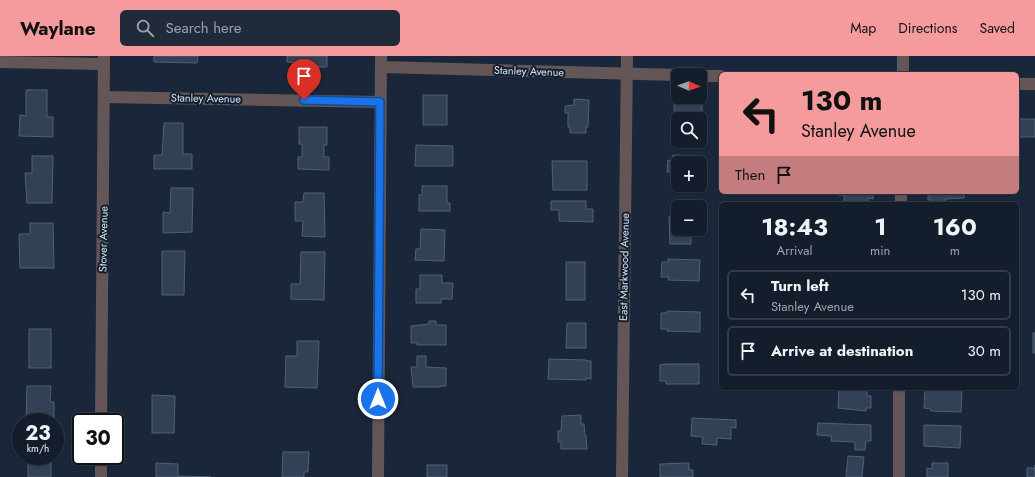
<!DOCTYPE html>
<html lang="en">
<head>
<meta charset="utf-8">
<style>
	body { margin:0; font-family:Jost,sans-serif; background:#212a38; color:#f1f3f6; height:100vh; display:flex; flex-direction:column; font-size:15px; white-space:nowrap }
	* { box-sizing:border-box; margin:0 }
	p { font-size:13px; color:#9da2a9 }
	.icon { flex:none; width:22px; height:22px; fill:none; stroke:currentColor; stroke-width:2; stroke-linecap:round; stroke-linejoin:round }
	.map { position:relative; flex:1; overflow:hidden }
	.sheet { position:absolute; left:719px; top:146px; width:300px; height:188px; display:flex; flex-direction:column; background:#141d2c; border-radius:6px; box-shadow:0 1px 3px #0004,0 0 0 1px #333b48 }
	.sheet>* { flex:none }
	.banner { position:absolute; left:719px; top:16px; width:300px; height:122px; border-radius:6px; box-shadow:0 1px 3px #0004,0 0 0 1px #333b48; background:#f59b9e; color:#111; overflow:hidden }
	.needle { width:26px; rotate:92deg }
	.fabs { position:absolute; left:671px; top:12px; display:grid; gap:8px }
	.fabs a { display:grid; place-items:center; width:36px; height:36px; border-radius:6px; background:#141d2c; box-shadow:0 1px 3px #0004,0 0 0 1px #333b48; font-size:20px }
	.speed { position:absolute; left:12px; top:357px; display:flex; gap:8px; font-size:20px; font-weight:700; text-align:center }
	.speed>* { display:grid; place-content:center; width:52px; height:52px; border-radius:50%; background:#141d2c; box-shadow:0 1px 3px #0004,0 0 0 1px #333b48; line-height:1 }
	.speed small { font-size:10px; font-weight:400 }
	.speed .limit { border:2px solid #111; border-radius:6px; background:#fff; color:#111 }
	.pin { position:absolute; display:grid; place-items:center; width:34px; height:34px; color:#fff; margin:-41px -17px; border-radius:50% 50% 50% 0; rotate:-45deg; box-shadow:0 0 4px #0007 }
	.pin .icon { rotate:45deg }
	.me { position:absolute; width:44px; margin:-22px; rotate:0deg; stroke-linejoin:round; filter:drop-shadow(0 0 3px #0008) }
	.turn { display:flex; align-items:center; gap:14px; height:84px; padding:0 16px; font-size:18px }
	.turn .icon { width:52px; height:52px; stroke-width:2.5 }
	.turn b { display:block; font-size:28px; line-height:34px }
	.then { display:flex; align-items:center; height:38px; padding:0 16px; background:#0003; gap:8px; font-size:15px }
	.eta { display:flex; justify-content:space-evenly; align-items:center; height:68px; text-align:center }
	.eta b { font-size:24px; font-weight:700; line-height:28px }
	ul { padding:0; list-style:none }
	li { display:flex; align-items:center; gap:12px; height:50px; margin:0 8px 6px; padding:0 8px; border:2px solid #333b48; border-radius:6px }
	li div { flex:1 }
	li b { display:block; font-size:15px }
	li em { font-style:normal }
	header { display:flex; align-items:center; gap:24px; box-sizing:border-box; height:56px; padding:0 20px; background:#f59b9e; color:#111 }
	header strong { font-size:19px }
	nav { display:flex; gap:22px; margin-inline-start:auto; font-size:14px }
	.search { width:280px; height:36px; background:#212a38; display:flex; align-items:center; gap:10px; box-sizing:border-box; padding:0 14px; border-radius:6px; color:#9da2a9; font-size:15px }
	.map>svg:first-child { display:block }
	.building { fill:#334156; stroke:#516077 }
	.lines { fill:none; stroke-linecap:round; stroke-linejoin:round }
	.minor { stroke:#645656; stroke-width:12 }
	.route-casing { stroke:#114b97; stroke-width:10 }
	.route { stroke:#1a73e8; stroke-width:7 }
	.labels { text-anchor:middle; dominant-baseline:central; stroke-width:4; stroke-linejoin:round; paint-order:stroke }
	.street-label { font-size:11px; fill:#d8e1ee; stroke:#101e30 }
</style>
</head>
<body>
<header>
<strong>Waylane</strong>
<div class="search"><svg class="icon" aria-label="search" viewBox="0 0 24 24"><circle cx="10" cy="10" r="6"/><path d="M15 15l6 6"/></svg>Search here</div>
<nav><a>Map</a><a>Directions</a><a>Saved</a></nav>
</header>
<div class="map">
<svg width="1035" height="421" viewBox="0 0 1035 421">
	<rect width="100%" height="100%" fill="#1a273b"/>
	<g class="building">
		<path d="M154 0H198L197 7 154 6Z"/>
		<path d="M287 0H327V11H313L312 8 287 6Z"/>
		<path d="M26 34H47V61H53V81L19 80 20 59 26 60Z"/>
		<rect x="423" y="39" width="24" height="30"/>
		<path d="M574 43 589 44 588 71H586V77H570V71H568V57H565V50L574 49Z"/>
		<path d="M695 46H702V59H696V63H678V78H675L674 47Z"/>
		<path d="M1019 63H1035V81H1018Z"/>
		<path d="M164 67H183V98H192V113H154V99H162Z"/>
		<path d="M299 71H327V89H324V101H329V114L298 113V101H302V88H299Z"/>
		<path d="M416 89 453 90V110H415Z"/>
		<path d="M673 99 697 100V107H678V129H672V116H667L668 104 672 105Z"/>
		<path d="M32 100H53L52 147H27L25 117H32Z"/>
		<path d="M552 105H587V134H553Z"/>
		<path d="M422 130H447V147H450V155H419V139H422Z"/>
		<path d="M171 132H193L192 176 163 177V156L170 157Z"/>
		<path d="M838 136H873V143L868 142V148L844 147V139H838Z"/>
		<path d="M928 136H965L964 142 945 143V147H932V144H928Z"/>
		<path d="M304 137H324L325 181 302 180 303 165H295V146H303Z"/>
		<path d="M551 145H586V153H593V166L559 165V154H551Z"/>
		<path d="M674 153H678V173H691V188H670L669 160H674Z"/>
		<path d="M30 167H53L54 212H20L19 178H30Z"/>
		<path d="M421 173 445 174 444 205 415 204 416 193H420Z"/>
		<path d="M162 195H185L184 239H162Z"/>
		<path d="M301 196H325L324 244 291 243V228H300Z"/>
		<path d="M668 203 700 204 699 225 668 224 669 221H661L662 206H668Z"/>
		<rect x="566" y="206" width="19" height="38"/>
		<path d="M420 219H442V227H453L452 243H441V247H416V233H420Z"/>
		<path d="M667 255 700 256V276L667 275 668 273H661V257H667Z"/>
		<path d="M429 265H436V269H446V289H417V287H411V270L429 268Z"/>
		<path d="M567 267H586V292H566Z"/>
		<rect x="29" y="273" width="22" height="39"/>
		<rect x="1033" y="277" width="2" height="20"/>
		<path d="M297 285H319L317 332 285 331 286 300H297Z"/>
		<path d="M417 300H426V311L446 312V330H440V331H413L411 311H417Z"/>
		<path d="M549 303 586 304V305H591V323L586 322V324L548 323Z"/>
		<path d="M666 308H699V328H666V325H660V309Z"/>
		<path d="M27 330H51L50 346H54V366H26Z"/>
		<path d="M839 332H867V340H871V352H866V355L838 352Z"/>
		<path d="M925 332 962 334 961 356 931 355V353L924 352Z"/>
		<path d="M152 339 175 340 174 377H152Z"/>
		<path d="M581 359V368H584L585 379H586L587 393H561V386H558V375H561L562 360Z"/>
		<path d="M692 362 736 364V372L731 371V383L717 382V389L702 388 703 381 691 380Z"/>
		<path d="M818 367 871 369V385H866L865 394H855V386L831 385 832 380 817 379Z"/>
		<path d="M924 369 961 370 960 392 924 390Z"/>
		<path d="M283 396H309L308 416H304V421H282Z"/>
		<path d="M51 400V421H28V401Z"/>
		<path d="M848 400 864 401 862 421H846Z"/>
		<path d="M156 407 178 408V420L211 421H156Z"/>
		<path d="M689 407V414H693V421H660V408Z"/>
		<path d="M932 407H948V421H927V412L932 413Z"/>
		<rect x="427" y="409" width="20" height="12"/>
		<path d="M1035 409V421H1027V412H1035Z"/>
	</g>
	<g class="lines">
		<g class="minor">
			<path d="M0 6 104 8"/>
			<path d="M381 11 678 19"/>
			<path d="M903 18V0"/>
			<path d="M700 20H721"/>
			<path d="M1017 28H1035"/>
			<path d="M104 41 380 46"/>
			<path d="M901 148V136"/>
			<path d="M101 366 104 0"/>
			<path d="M101 421V400"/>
			<path d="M378 421 381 0"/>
			<path d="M622 421 627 0"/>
			<path d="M899 421V332"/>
		</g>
	</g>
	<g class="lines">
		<defs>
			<path id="route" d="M304 44 380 46 378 343"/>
		</defs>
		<use href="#route" class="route-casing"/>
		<use href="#route" class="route"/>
	</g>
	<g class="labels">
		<g class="street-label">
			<text transform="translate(529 15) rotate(2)">Stanley Avenue</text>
			<text transform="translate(206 42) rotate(1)">Stanley Avenue</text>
			<text transform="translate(103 183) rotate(-89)">Stover Avenue</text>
			<text transform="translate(624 211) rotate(-89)">East Markwood Avenue</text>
		</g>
	</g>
</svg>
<div class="fabs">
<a><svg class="needle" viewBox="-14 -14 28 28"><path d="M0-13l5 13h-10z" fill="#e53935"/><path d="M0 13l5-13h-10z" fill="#9da2a9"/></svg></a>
<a><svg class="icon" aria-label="search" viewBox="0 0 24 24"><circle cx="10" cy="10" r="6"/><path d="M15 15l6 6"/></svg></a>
<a>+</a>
<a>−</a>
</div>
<div class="speed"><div>23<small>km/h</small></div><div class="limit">30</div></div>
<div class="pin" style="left:304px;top:44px;background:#d93025"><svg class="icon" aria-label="arrive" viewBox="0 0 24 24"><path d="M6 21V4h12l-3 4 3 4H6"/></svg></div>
<svg class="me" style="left:378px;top:343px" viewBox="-20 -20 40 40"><circle r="17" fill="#1a73e8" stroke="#fff" stroke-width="3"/><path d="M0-11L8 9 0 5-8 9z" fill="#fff"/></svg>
<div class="banner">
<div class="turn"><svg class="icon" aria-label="left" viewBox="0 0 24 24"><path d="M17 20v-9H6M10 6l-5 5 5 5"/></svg><div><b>130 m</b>Stanley Avenue</div></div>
<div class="then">Then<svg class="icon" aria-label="arrive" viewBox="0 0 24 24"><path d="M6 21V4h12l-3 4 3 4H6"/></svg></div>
</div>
<section class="sheet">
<div class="eta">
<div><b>18:43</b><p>Arrival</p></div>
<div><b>1</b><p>min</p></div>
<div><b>160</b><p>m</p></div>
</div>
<ul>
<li><svg class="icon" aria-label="left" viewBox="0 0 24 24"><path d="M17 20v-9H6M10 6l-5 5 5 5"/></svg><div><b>Turn left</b><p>Stanley Avenue</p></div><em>130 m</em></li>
<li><svg class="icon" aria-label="arrive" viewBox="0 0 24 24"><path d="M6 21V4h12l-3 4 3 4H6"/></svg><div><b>Arrive at destination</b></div><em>30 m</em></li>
</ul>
</section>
</div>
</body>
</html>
